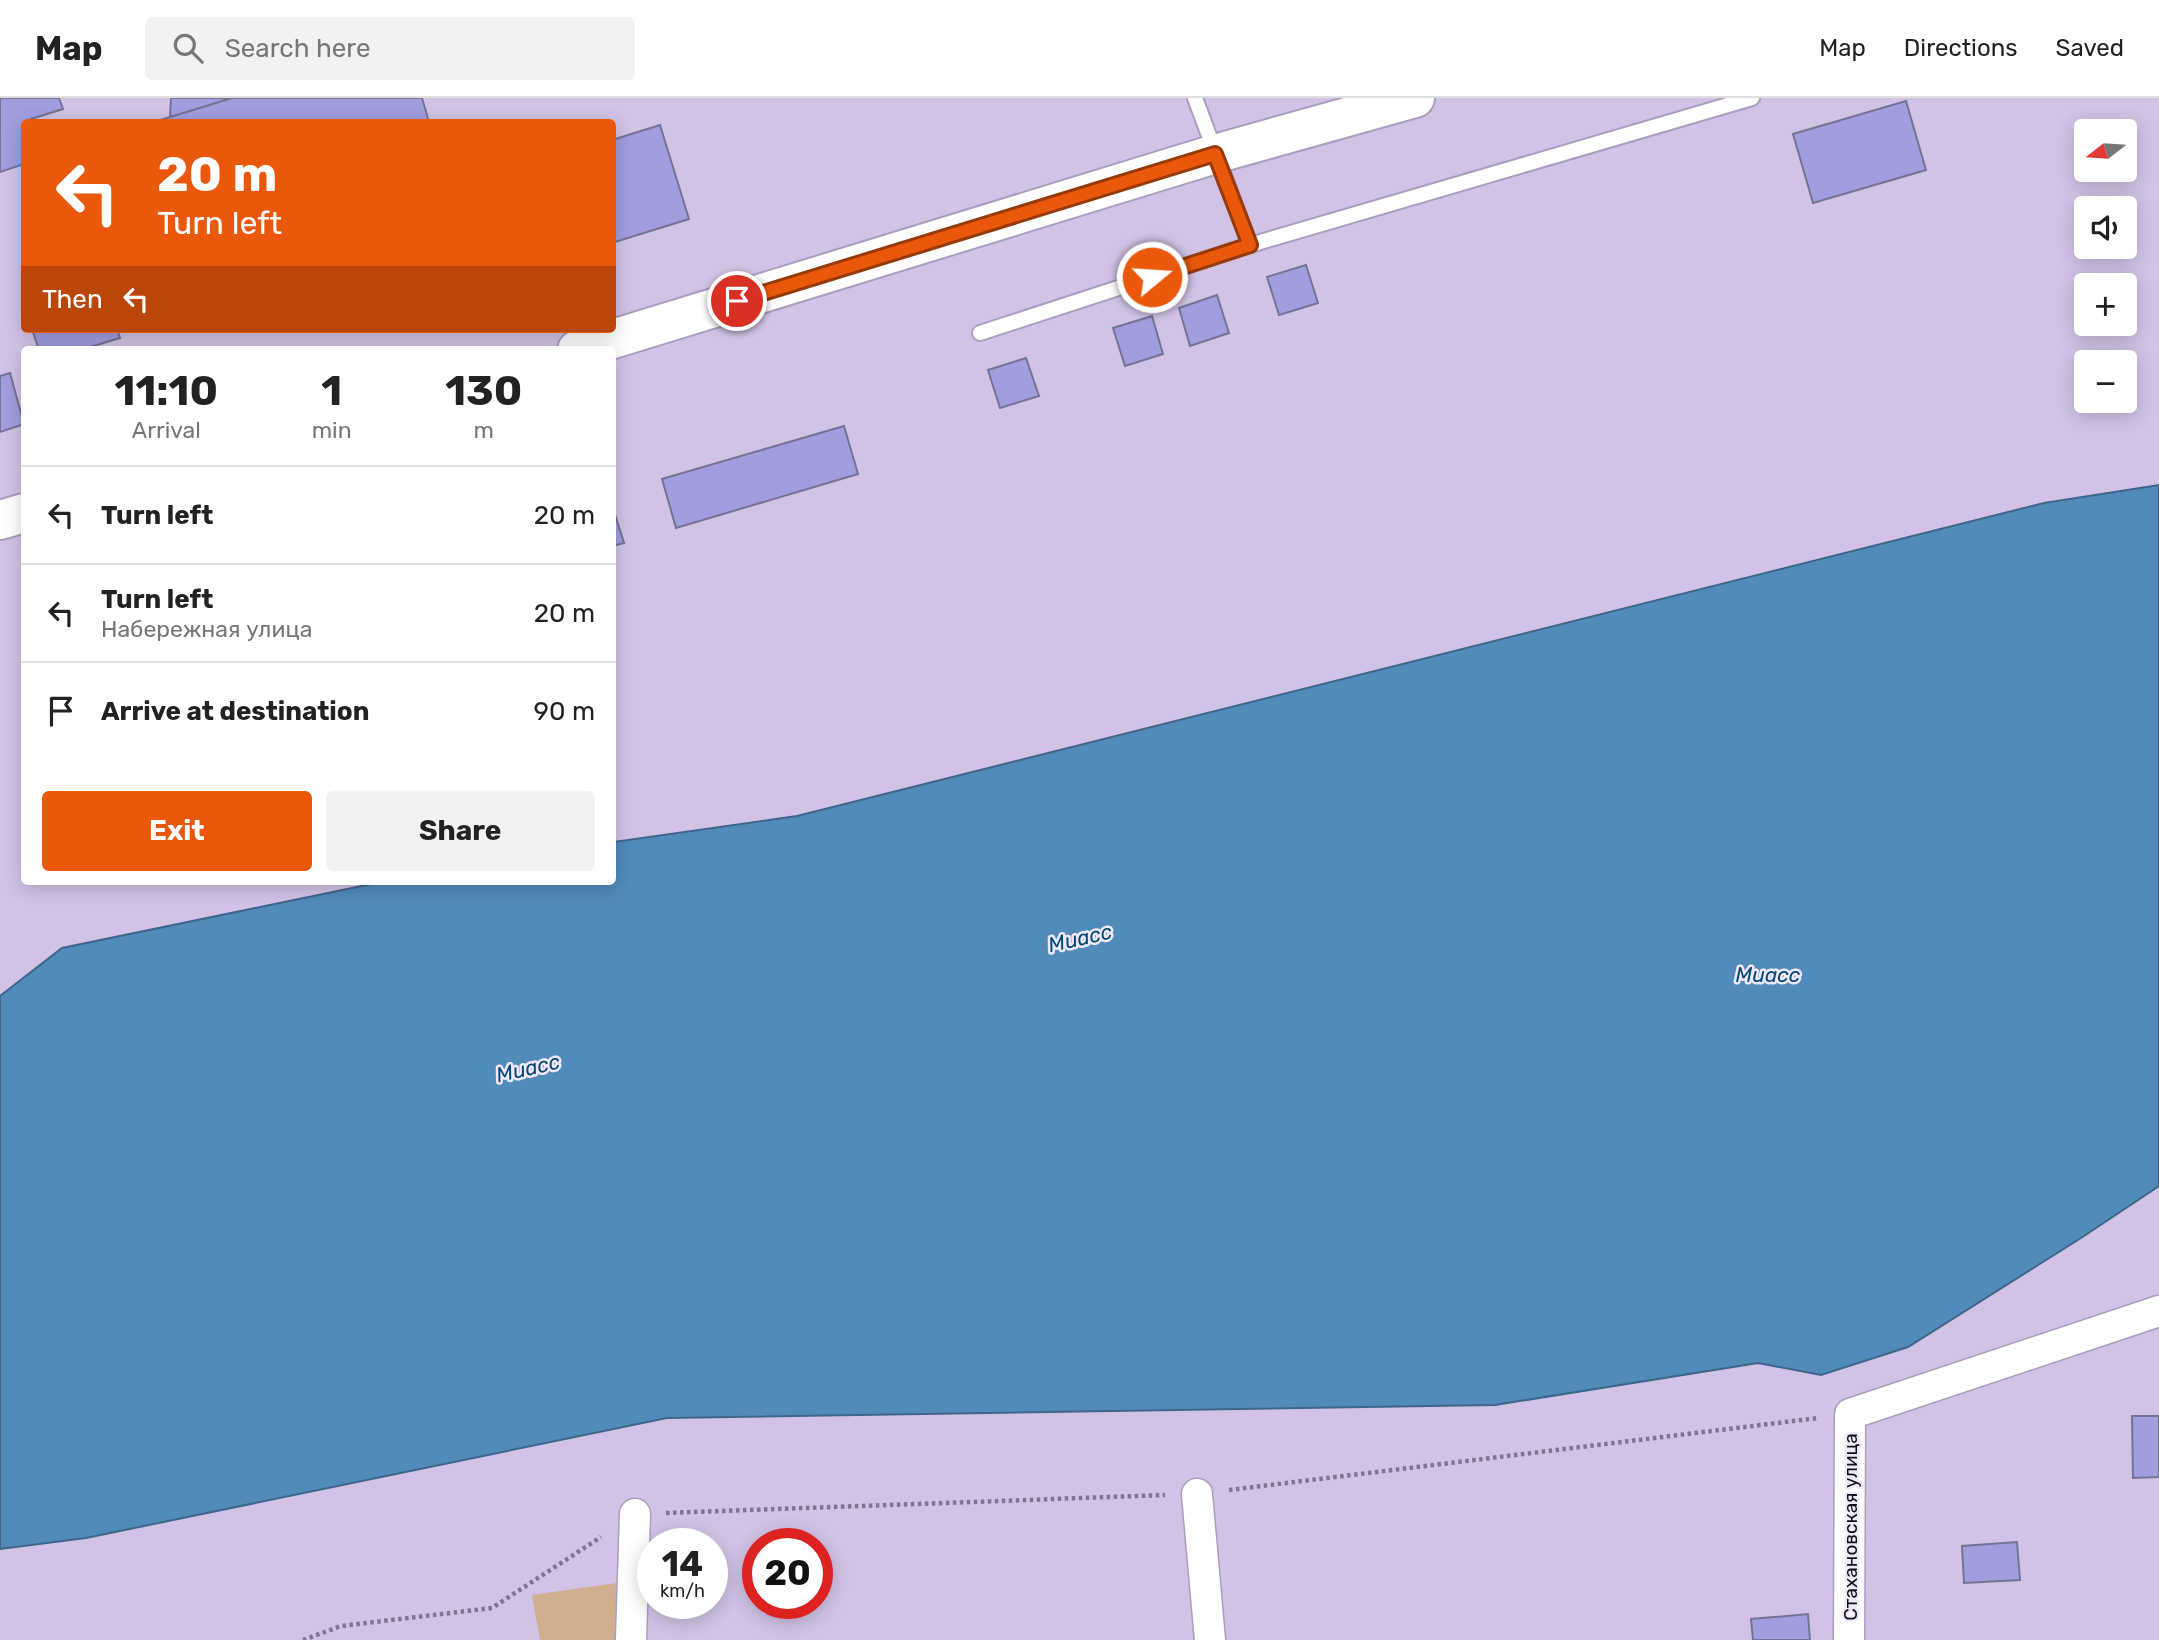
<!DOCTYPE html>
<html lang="en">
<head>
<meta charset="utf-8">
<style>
	body { margin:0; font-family:Rubik,sans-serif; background:#f2f2f2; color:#222; height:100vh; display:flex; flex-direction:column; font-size:26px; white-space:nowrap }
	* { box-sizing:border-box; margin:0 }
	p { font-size:23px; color:#767676 }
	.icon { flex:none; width:38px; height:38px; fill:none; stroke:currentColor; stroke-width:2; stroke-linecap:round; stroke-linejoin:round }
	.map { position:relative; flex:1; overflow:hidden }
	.drawer { position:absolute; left:21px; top:248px; width:595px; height:539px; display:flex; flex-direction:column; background:#fff; border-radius:7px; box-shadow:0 4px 18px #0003 }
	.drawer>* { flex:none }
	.banner { position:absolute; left:21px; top:21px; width:595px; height:214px; border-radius:7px; box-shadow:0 4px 18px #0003; background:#ea580c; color:#fff; overflow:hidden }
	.needle { width:46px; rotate:253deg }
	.controls { position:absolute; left:2074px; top:21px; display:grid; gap:14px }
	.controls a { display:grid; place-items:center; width:63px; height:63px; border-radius:7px; background:#fff; box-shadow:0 4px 18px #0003; font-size:35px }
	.speed { position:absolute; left:637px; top:1430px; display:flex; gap:14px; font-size:35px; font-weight:700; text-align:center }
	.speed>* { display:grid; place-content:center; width:91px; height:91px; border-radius:50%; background:#fff; box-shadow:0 4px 18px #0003; line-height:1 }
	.speed small { font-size:18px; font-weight:400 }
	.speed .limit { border:10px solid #d22; background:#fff; color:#111 }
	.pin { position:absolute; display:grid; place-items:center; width:60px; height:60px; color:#fff; margin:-30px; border:4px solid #fff; border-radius:50%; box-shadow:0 2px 7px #0007 }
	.me { position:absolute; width:77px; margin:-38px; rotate:72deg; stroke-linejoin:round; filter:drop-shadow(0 0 5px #0008) }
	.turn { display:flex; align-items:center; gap:24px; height:147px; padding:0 21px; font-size:32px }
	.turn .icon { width:91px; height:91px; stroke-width:2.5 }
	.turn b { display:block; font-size:49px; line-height:60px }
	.then { display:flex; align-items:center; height:66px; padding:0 21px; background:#0003; gap:14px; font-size:26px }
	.eta { display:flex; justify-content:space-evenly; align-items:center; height:119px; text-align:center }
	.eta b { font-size:42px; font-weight:700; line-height:49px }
	.cta { display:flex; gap:14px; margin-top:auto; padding:14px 21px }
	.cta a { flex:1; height:80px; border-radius:7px; background:#ea580c; color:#fff; font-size:28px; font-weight:700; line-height:80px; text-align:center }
	.cta a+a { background:#f2f2f2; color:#222 }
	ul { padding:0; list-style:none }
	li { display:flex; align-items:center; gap:21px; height:98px; padding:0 21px; border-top:2px solid #e0e0e0 }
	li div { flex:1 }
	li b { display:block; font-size:26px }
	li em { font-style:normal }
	header { display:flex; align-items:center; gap:42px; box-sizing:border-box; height:98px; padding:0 35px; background:#fff; border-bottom:2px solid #e0e0e0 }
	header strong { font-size:33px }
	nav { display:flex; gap:38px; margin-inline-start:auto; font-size:24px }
	.search { width:490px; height:63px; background:#f2f2f2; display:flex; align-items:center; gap:18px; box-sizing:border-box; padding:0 24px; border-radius:7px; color:#767676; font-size:26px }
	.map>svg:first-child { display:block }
	.green { fill:#d0af8f }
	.water { fill:#518bba; stroke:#3e658a; stroke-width:2 }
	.building { fill:#a09edf; stroke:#737394; stroke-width:2 }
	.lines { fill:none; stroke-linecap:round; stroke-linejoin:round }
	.lane-casing { stroke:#ab9dbe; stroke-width:18 }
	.street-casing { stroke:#ab9dbe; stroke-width:33 }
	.secondary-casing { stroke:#ab9dbe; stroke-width:42 }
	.path { stroke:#7f758e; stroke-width:4.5; stroke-dasharray:3.5 3.5; stroke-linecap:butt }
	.lane { stroke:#fff; stroke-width:14 }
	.street { stroke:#fff; stroke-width:30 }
	.secondary { stroke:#fff; stroke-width:38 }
	.route-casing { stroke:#983908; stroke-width:18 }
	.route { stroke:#ea580c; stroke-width:12 }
	.labels { text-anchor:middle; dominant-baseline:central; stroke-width:5; stroke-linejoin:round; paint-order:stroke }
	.street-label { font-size:19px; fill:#120d19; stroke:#efe8fa }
	.water-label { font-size:21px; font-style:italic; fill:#004a77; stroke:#efe8fa }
</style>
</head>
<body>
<header>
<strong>Map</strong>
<div class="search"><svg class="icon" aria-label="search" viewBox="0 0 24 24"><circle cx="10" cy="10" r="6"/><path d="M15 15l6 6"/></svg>Search here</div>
<nav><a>Map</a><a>Directions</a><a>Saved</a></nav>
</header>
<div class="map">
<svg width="2159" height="1542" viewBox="0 0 2159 1542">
	<rect width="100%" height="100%" fill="#d2c3e6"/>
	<path class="green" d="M624 1484 621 1542H540L532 1497Z"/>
	<path class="water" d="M2159 387V1088L2081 1140 1908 1249 1821 1277 1758 1265 1495 1307 667 1320 86 1440 0 1451V898L62 850 381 784H612L613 744 797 718 2044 405Z"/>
	<g class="building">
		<path d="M0 0H59L63 11 31 21 32 24H24V66L0 74Z"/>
		<path d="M171 0H232L170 20Z"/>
		<path d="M232 0H422L429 24H154Z"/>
		<path d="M1906 3 1926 72 1813 105 1793 36Z"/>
		<path d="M660 27 689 121 612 145V42Z"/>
		<path d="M1306 167 1318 205 1279 217 1267 179Z"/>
		<path d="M1217 197 1229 235 1190 248 1179 210Z"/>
		<path d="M1152 218 1163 256 1125 268 1113 230Z"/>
		<path d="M32 231H117L120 240 80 252H39Z"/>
		<path d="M1026 260 1039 298 1000 310 988 272Z"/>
		<path d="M10 275 24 326 0 334V278Z"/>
		<path d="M844 328 858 376 676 430 662 381Z"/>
		<path d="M612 407 624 445 612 448Z"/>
		<path d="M2132 1318H2159V1379L2133 1380Z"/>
		<path d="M2017 1444 2020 1482 1964 1485 1962 1448Z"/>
		<path d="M1808 1516 1810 1542H1753L1751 1521Z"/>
	</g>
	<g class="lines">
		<defs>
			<g id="lane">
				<path d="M1250 147 1752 0"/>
				<path d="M980 235 1250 147 1195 0"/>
			</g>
			<g id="street">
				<path d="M1197 1396 1210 1542"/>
				<path d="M631 1542 635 1416"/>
				<path d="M1849 1542 1850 1316 2159 1213"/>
			</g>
			<g id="secondary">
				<path d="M577 252 1215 56 1415 0"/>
				<path d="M0 422 24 415"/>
			</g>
		</defs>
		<use href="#lane" class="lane-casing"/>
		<use href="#street" class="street-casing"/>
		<use href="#secondary" class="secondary-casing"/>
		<g class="path">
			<path d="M1229 1392 1818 1320"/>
			<path d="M666 1415 1165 1397"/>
			<path d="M303 1542 341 1528 492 1510 601 1439"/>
		</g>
		<use href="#lane" class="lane"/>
		<use href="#street" class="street"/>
		<use href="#secondary" class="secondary"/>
	</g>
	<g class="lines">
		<defs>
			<path id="route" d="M737 203 1215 56 1250 147 1152 179"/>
		</defs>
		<use href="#route" class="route-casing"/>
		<use href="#route" class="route"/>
	</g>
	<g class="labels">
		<g class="street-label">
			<text transform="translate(1850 1429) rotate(-90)">Стахановская улица</text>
		</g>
		<g class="water-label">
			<text transform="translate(1080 840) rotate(-13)">Миасс</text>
			<text x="1768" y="876">Миасс</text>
			<text transform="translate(528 970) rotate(-13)">Миасс</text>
		</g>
	</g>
</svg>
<div class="controls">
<a><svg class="needle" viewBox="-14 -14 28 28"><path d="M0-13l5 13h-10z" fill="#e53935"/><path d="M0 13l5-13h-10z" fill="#767676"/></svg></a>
<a><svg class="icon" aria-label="sound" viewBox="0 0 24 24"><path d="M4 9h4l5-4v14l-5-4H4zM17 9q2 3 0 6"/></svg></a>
<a>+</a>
<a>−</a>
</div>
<div class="speed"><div>14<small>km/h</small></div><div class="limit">20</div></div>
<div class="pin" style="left:737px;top:203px;background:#d93025"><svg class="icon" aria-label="arrive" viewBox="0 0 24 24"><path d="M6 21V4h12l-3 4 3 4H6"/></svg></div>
<svg class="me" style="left:1152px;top:179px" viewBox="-20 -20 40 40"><circle r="17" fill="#ea580c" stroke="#fff" stroke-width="3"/><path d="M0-11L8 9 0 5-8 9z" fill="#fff"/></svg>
<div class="banner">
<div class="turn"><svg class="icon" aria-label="left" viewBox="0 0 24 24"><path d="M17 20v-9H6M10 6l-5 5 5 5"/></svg><div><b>20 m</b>Turn left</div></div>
<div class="then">Then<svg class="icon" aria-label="left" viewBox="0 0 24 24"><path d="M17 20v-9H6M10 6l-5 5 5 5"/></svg></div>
</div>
<section class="drawer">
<div class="eta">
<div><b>11:10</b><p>Arrival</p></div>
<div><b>1</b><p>min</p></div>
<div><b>130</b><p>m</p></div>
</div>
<ul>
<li><svg class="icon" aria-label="left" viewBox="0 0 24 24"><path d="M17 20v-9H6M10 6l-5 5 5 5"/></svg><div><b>Turn left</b></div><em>20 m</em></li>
<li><svg class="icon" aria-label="left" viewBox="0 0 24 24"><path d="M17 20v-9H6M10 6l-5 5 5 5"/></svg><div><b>Turn left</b><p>Набережная улица</p></div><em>20 m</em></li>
<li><svg class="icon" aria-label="arrive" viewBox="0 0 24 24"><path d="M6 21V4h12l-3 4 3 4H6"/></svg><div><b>Arrive at destination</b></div><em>90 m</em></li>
</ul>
<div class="cta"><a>Exit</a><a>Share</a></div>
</section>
</div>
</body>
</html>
